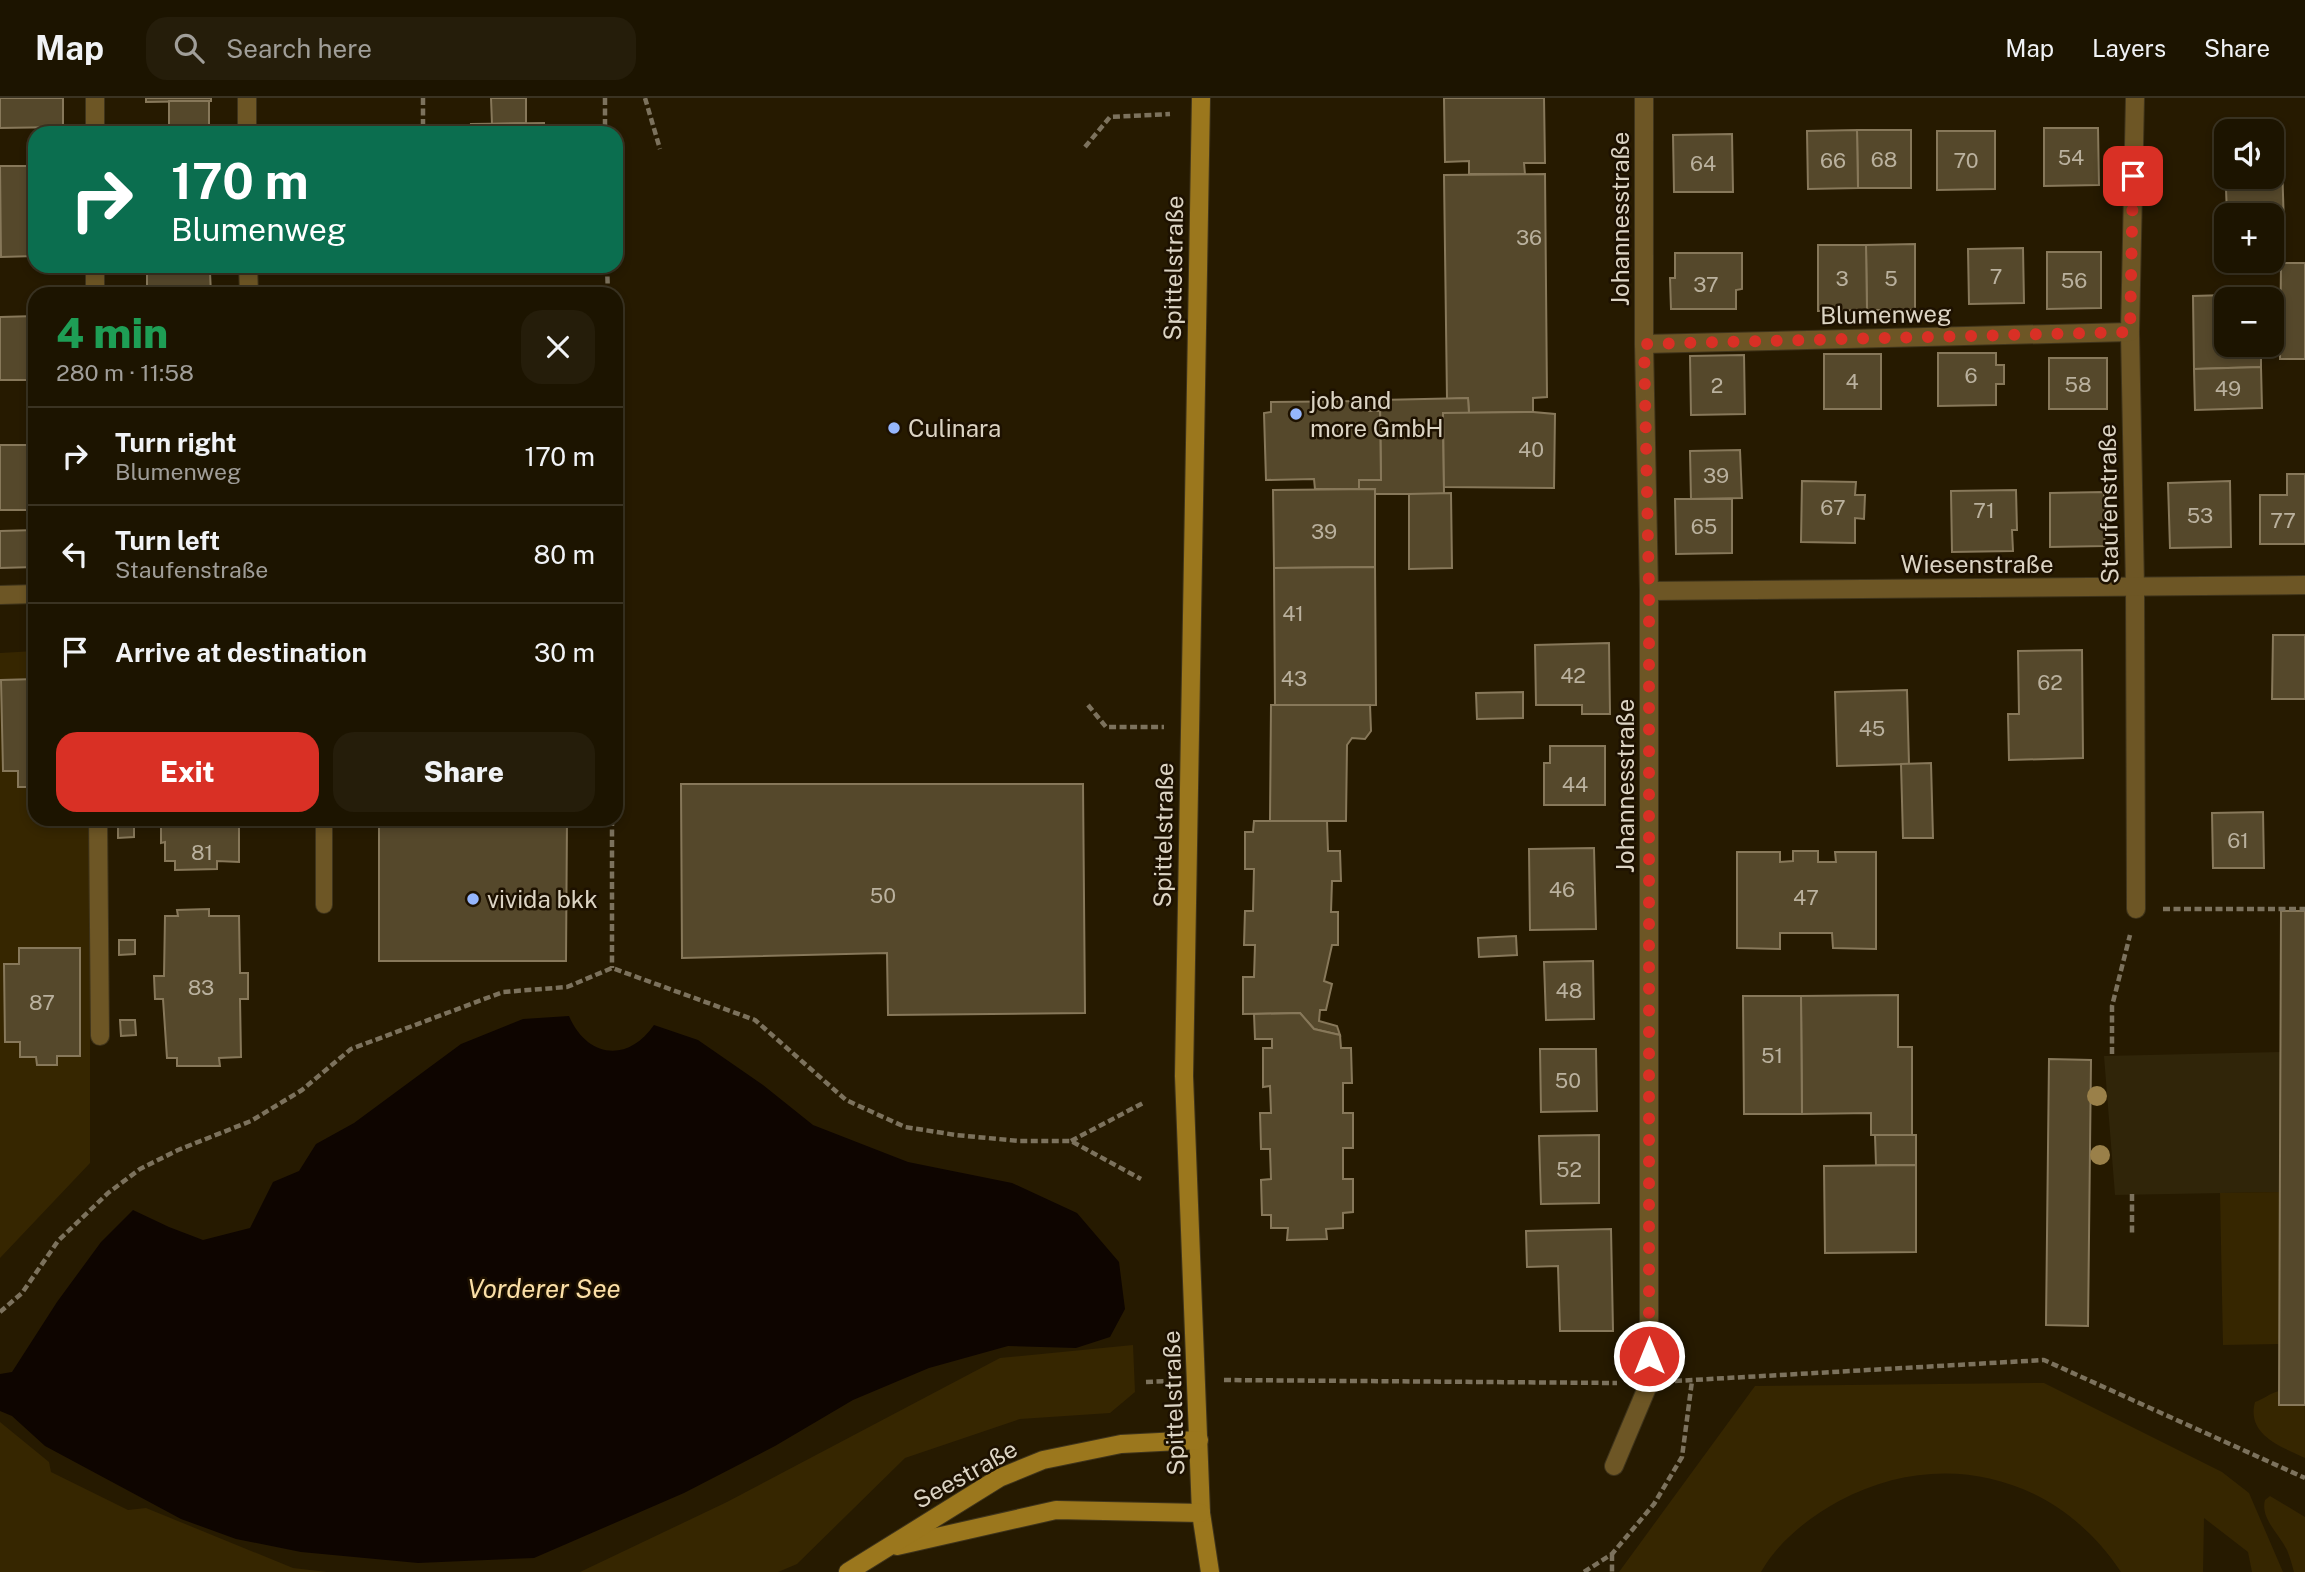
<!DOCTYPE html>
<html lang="en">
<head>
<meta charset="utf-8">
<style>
	body { margin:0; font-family:"Public Sans",sans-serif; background:#251d0a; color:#f1f3f6; height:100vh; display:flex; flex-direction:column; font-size:26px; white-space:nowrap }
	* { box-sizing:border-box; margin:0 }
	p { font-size:23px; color:#a09e99 }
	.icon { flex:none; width:38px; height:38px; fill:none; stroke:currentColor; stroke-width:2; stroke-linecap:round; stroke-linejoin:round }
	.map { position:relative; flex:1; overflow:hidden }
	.panel { position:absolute; left:28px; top:189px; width:595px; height:539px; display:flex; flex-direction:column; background:#1c1400; border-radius:21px; box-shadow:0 4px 10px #0003,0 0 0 2px #3a3322 }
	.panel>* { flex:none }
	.guide { position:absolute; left:28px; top:28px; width:595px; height:147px; border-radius:21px; box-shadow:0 4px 10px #0003,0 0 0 2px #3a3322; background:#0b6e4f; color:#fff; overflow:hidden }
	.buttons { position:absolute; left:2214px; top:21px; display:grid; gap:14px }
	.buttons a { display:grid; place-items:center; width:70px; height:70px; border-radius:14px; background:#1c1400; box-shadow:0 4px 10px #0003,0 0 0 2px #3a3322; font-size:35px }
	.pin { position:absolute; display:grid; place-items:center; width:60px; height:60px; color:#fff; margin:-30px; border-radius:14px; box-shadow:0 4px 10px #0006 }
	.me { position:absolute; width:77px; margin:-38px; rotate:0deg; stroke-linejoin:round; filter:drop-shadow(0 0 5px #0008) }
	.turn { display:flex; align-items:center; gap:24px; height:147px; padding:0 28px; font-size:32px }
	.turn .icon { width:91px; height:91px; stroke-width:2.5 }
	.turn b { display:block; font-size:49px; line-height:60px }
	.round { display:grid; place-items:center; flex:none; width:74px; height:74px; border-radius:21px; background:#251d0a }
	.overview { display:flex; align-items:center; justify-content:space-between; height:119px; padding:0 28px }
	h1 { font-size:42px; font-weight:800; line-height:52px; color:#1e9e55 }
	.primary-button { display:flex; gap:14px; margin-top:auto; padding:14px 28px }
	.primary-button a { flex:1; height:80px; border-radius:21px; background:#d93025; color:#fff; font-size:28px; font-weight:800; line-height:80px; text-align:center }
	.primary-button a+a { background:#251d0a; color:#f1f3f6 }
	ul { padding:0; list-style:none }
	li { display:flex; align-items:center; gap:21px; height:98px; padding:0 28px; border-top:2px solid #3a3322 }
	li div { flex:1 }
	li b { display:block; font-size:26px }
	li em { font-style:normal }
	header { display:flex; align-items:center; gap:42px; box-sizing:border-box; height:98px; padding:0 35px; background:#1c1400; border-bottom:2px solid #3a3322 }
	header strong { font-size:33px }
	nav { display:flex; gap:38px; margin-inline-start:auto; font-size:24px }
	.search { width:490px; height:63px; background:#251d0a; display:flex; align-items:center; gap:18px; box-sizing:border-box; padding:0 24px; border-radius:21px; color:#a09e99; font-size:26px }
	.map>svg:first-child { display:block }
	.built { fill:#302509 }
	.green { fill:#362600 }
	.water { fill:#0e0500 }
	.building { fill:#55482b; stroke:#87785a; stroke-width:2 }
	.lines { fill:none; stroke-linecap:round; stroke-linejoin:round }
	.service-casing { stroke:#3f341b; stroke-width:18 }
	.minor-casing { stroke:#3f341b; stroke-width:20 }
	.secondary-casing { stroke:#3f341b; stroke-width:20 }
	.path { stroke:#7c725d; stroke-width:4.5; stroke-dasharray:7 3.5; stroke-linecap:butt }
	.service { stroke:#6d5625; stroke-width:16 }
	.minor { stroke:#6d5625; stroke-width:18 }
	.secondary { stroke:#9b771d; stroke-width:18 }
	.tree { fill:#9a8049 }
	.route { stroke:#d93025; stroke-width:12; stroke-dasharray:0 21.6 }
	.poi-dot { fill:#95b6fd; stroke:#1d1100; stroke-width:2.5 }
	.labels { text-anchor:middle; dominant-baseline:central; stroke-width:5; stroke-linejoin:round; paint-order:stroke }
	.number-label { font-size:21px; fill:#bab19e }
	.street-label { font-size:24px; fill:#dcd4c4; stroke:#1d1100 }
	.poi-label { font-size:24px; fill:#dcd4c4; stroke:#1d1100; text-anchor:start }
	.water-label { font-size:26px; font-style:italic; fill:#fce0a7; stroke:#1d1100 }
</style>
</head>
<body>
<header>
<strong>Map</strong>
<div class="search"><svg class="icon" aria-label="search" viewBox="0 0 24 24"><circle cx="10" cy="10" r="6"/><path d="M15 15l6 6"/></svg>Search here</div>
<nav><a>Map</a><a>Layers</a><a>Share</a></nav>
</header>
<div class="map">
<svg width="2305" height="1474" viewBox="0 0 2305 1474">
	<rect width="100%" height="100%" fill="#261a00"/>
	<path class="built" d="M2280 954V1094L2115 1097 2104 958Z"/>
	<g class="green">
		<path d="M35 553V721H90V1065L0 1160V555Z"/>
		<path d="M2280 1094 2279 1246 2223 1247 2220 1095Z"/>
		<path d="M1133 1247 1135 1294 1110 1315 1020 1321 905 1360 797 1466 778 1474H580L727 1404 1000 1260Z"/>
		<path d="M2044 1285 2222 1374 2249 1395 2283 1474H2252L2248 1454 2204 1420 2203 1474H2121C2057 1377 1941 1348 1839 1403 1809 1419 1778 1444 1761 1474H1619L1755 1288Z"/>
		<path d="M2279 1293 2305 1307V1360C2282 1349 2246 1337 2255 1304 2264 1301 2270 1295 2279 1293Z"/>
		<path d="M0 1324 49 1364 51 1374 128 1412 146 1410 293 1470 327 1474H0Z"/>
		<path d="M2270 1398 2305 1419V1474H2294C2292 1467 2290 1459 2287 1452 2279 1436 2260 1420 2265 1402Z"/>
	</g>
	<path class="water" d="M569 918C587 960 628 965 654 927L698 942 763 987 813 1027 908 1064 1012 1085 1077 1115 1119 1164 1125 1211 1110 1239 1076 1250 1008 1248 929 1270 853 1302 775 1348 684 1395 534 1460 418 1465 301 1454 236 1441 181 1421 45 1348 12 1318 0 1313V1276L12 1274 57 1204 101 1144 133 1112 169 1129 203 1142 250 1130 273 1084 299 1073 316 1046 354 1025 461 946 523 921Z"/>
	<g class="building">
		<path d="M0 0H63V29L0 30Z"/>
		<path d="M146 0H211V3L146 4Z"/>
		<path d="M491 0H526V25L492 26Z"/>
		<path d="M1444 0H1544L1545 65H1524L1525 76H1469V63L1445 64Z"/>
		<rect x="169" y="3" width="40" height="32"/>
		<path d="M544 25V35H472L471 26Z"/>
		<path d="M2044 30H2098L2099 87 2044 88Z"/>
		<path d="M1857 32H1911V90H1858Z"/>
		<path d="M1857 32 1858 90 1808 91 1807 33Z"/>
		<path d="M1937 33H1995V91L1937 92Z"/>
		<path d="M1732 36 1733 94H1674L1673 37Z"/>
		<path d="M2272 64H2282L2284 129H2272V117H2227L2225 65 2226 79H2272Z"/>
		<path d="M0 68H35V158L1 159Z"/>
		<path d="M1545 76 1547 299 1533 300V314L1469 315 1468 300 1447 301 1444 77Z"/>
		<path d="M1915 146V212H1867L1866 147Z"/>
		<path d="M1818 147H1866L1867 212 1818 213Z"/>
		<path d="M2023 150 2024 205 1969 206 1968 151Z"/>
		<path d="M2047 154H2101V210L2047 211Z"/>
		<path d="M1675 155H1742V191L1736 192V211H1671L1670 180H1675Z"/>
		<path d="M2281 165H2305V261H2280Z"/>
		<path d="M169 168H210V174L169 175Z"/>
		<path d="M210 174 211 196H147V175Z"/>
		<path d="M2260 196V201H2226V247H2261V269L2194 271 2193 198Z"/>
		<path d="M35 218V282H0V219Z"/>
		<path d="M1938 255H1996V267H2004V286H1996V307L1938 308Z"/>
		<rect x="1824" y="256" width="57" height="55"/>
		<path d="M1744 257 1745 316 1691 317 1690 258Z"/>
		<rect x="2049" y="260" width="58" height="51"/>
		<path d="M2261 269 2262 310 2195 312 2194 271Z"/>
		<path d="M1468 300 1469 315H1443L1444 396H1374L1375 391H1359V382H1381L1380 302Z"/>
		<path d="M1369 303V313H1380L1381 382H1359V391H1315L1314 381 1266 382 1264 315 1271 314V304Z"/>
		<path d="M1533 314 1555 316 1554 390 1444 389 1443 315Z"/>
		<rect x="0" y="347" width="35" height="65"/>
		<path d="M1740 352 1742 400 1691 401 1690 353Z"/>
		<path d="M2287 376H2305V446H2260V397H2287Z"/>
		<path d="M1802 383 1856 384 1855 397H1865L1864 421 1855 420V445L1801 444Z"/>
		<path d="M2230 383 2231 449 2170 450 2168 385Z"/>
		<path d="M1375 391V469L1274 470 1273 392Z"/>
		<path d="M2016 392 2017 432H2012L2013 453 1952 454 1951 393Z"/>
		<path d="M2104 394 2105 448 2050 449V395Z"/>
		<path d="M1451 395 1452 470 1409 471V396Z"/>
		<path d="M1675 401H1732V455L1676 456Z"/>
		<path d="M35 432V469L0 470V433Z"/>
		<path d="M1375 469 1376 607 1275 608 1274 470Z"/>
		<path d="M2273 537H2305V601H2272Z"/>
		<path d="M1609 545 1610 616H1582V607H1536L1535 547Z"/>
		<path d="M2082 552 2083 660 2009 662 2008 616H2019L2018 553Z"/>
		<path d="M35 581V697H33V689H18V673H3L1 582Z"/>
		<path d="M1907 592 1909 666 1837 668 1835 594Z"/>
		<path d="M1523 594V620L1477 621 1476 595Z"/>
		<path d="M1271 607H1370L1371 633 1365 641 1352 640 1347 647 1346 723H1270Z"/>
		<path d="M1550 648H1605V707H1544V665H1550Z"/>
		<path d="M1931 665 1933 740H1903L1901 666Z"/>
		<path d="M681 686H1083L1085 915 888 917 887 855 682 860Z"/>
		<path d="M2263 714 2264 770H2213L2212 715Z"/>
		<path d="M161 721H239V764L217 763V771L175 772V763H165V744L161 745Z"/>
		<path d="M379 721H567L566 863H379Z"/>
		<path d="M1254 723H1327L1328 753H1340L1341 783H1332L1331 814H1338V847H1332L1324 883 1332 886 1326 912H1320L1319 923 1337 928 1340 937 1314 931 1300 915 1243 916V879H1254L1255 847H1244L1245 813H1253L1254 771H1245V734H1253Z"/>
		<path d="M134 725V739L118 740V726Z"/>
		<path d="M1594 750 1596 831 1530 832 1529 751Z"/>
		<path d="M1793 753H1818V764H1836L1835 754H1876V851L1833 850 1832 835H1780V851L1737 850V754H1780V764L1793 763Z"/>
		<path d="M209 811V818H239L240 875H248V901H240L241 959 219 960 220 968H177V960H167L163 901H155L154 878H164L165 818H178L177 812Z"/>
		<path d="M2281 813H2305V1307H2279Z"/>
		<path d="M1516 838 1517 857 1479 859 1478 840Z"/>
		<path d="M119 842H135V856L119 857Z"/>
		<path d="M19 850H80V958H57V967H37L36 959H20V944H5L4 866H19Z"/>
		<path d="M1593 863 1594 921 1546 922 1544 864Z"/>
		<path d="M1898 897V949H1912V1037H1871V1015L1802 1016 1801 898Z"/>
		<path d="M1743 898H1801L1802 1016H1744Z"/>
		<path d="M1300 915 1314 931 1340 937 1341 950H1351L1352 985H1343V1015H1353V1050H1343V1081H1353V1114L1343 1115V1130L1326 1131 1327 1141 1287 1142 1288 1130H1271V1117H1262L1261 1082 1271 1081 1270 1051H1261L1260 1015H1271L1270 988 1263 989V950H1272V941H1255L1254 916Z"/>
		<path d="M120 922H135L136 937 121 938Z"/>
		<path d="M1540 951H1596L1597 1013 1541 1014Z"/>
		<path d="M2049 961 2091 962 2088 1228 2046 1227Z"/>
		<path d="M1599 1037V1105L1541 1106 1539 1038Z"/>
		<path d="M1875 1037H1916V1067H1876Z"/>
		<path d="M1916 1067V1154L1825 1155 1824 1068Z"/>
		<path d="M1611 1131 1613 1233H1560L1558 1168 1527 1169 1526 1133Z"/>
	</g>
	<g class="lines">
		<defs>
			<path id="service" d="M324 721V807"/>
			<g id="minor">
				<path d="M95 0V35"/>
				<path d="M247 0V35"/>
				<path d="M2135 0 2130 234 2135 489 2136 811"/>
				<path d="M95 168V196"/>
				<path d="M248 168 249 196"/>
				<path d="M1644 246 2130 234"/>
				<path d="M1649 493 2305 487"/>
				<path d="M0 497 35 496"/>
				<path d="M98 721 100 938"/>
				<path d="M1614 1368 1649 1285V493L1644 246V0"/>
			</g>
			<g id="secondary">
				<path d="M1201 0 1184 978 1201 1415 1210 1474"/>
				<path d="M897 1448 1056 1412 1201 1415"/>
				<path d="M848 1474 999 1380 1043 1362 1121 1346 1199 1342"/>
			</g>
		</defs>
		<use href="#service" class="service-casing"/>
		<use href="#minor" class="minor-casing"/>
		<use href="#secondary" class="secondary-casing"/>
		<g class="path">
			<path d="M423 0V35"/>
			<path d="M605 0V35"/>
			<path d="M645 0 660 51"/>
			<path d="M1085 49 1110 19 1170 16"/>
			<path d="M607 168 608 196"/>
			<path d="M1088 607 1106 629H1164"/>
			<path d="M612 721V870"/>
			<path d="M2163 811H2305"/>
			<path d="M2112 956V908L2130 837"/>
			<path d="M1071 1043 1143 1005"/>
			<path d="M2132 1096V1138"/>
			<path d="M0 1214 22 1195 58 1143 108 1095 140 1071 178 1052 251 1023 302 992 351 951 503 894 567 889 612 870 755 922 846 1002 905 1029 956 1037 1019 1043H1071L1141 1081"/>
			<path d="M1224 1282 1617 1285"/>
			<path d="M1675 1283 2044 1262 2305 1380"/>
			<path d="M1146 1284 1169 1283"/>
			<path d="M1612 1456V1474"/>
			<path d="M1584 1474 1612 1456 1654 1406 1682 1359 1692 1283"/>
		</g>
		<use href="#service" class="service"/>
		<use href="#minor" class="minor"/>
		<use href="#secondary" class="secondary"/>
	</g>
	<g class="tree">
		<circle cx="2097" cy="998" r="10"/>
		<circle cx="2100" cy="1057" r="10"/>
	</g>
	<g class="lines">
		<path class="route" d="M1649 1258V493L1644 246 2130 234 2133 78"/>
	</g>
	<g class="poi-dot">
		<circle cx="1296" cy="316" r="7"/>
		<circle cx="894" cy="330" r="7"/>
		<circle cx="473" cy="801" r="7"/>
	</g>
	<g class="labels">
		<g class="number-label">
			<text x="2071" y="59">54</text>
			<text x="1884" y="61">68</text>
			<text x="1833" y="62">66</text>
			<text x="1966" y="62">70</text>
			<text x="1703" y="65">64</text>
			<text x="1529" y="139">36</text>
			<text x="1996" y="178">7</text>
			<text x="1842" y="180">3</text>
			<text x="1891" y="180">5</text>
			<text x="2074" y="182">56</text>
			<text x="1706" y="186">37</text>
			<text x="1971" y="277">6</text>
			<text x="1852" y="283">4</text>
			<text x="2078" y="286">58</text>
			<text x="1717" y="287">2</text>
			<text x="2228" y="290">49</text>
			<text x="1531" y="351">40</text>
			<text x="1716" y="377">39</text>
			<text x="1833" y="409">67</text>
			<text x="1984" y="412">71</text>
			<text x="2200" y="417">53</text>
			<text x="2283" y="422">77</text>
			<text x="1704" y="428">65</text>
			<text x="1324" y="433">39</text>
			<text x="1293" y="515">41</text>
			<text x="1573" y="577">42</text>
			<text x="1294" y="580">43</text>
			<text x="2050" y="584">62</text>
			<text x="1872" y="630">45</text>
			<text x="1575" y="686">44</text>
			<text x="2238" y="742">61</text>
			<text x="202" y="754">81</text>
			<text x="1562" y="791">46</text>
			<text x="883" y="797">50</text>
			<text x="1806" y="799">47</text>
			<text x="201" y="889">83</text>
			<text x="1569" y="892">48</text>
			<text x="42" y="904">87</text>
			<text x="1772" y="957">51</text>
			<text x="1568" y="982">50</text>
			<text x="1569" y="1071">52</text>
		</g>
		<g class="street-label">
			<text transform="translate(1620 121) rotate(-90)">Johannesstraße</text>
			<text transform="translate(1173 170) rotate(-89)">Spittelstraße</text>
			<text transform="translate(1886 216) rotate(-1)">Blumenweg</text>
			<text transform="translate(2108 406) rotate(-91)">Staufenstraße</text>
			<text x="1977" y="466">Wiesenstraße</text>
			<text transform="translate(1625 688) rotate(-90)">Johannesstraße</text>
			<text transform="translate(1163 737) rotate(-89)">Spittelstraße</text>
			<text transform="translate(1173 1305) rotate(-92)">Spittelstraße</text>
			<text transform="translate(965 1376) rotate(-29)">Seestraße</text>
		</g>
		<g class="poi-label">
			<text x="1310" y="302">job and<tspan x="1310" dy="28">more GmbH</tspan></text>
			<text x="908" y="330">Culinara</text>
			<text x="487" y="801">vivida bkk</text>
		</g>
		<g class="water-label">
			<text x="544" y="1190">Vorderer See</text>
		</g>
	</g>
</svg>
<div class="buttons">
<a><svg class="icon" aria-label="sound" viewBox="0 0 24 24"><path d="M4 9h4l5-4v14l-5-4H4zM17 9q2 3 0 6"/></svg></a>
<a>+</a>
<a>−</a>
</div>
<div class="pin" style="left:2133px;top:78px;background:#d93025"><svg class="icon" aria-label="arrive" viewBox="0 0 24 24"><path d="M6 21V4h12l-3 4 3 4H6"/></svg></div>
<svg class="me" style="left:1649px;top:1258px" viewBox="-20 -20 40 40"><circle r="17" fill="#d93025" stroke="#fff" stroke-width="3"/><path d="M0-11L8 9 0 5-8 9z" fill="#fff"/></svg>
<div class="guide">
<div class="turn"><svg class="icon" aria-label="right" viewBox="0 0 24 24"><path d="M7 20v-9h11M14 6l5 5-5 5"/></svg><div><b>170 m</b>Blumenweg</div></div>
</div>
<section class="panel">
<div class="overview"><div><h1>4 min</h1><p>280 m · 11:58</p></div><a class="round"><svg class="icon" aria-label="close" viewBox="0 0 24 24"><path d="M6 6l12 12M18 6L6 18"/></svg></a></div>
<ul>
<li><svg class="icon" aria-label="right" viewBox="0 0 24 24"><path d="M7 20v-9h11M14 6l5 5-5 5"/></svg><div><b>Turn right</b><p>Blumenweg</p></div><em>170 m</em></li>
<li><svg class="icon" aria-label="left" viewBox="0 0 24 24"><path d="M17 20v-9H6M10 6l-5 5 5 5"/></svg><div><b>Turn left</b><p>Staufenstraße</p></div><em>80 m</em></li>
<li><svg class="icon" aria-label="arrive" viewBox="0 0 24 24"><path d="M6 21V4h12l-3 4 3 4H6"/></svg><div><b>Arrive at destination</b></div><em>30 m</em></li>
</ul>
<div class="primary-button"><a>Exit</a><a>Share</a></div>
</section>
</div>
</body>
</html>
